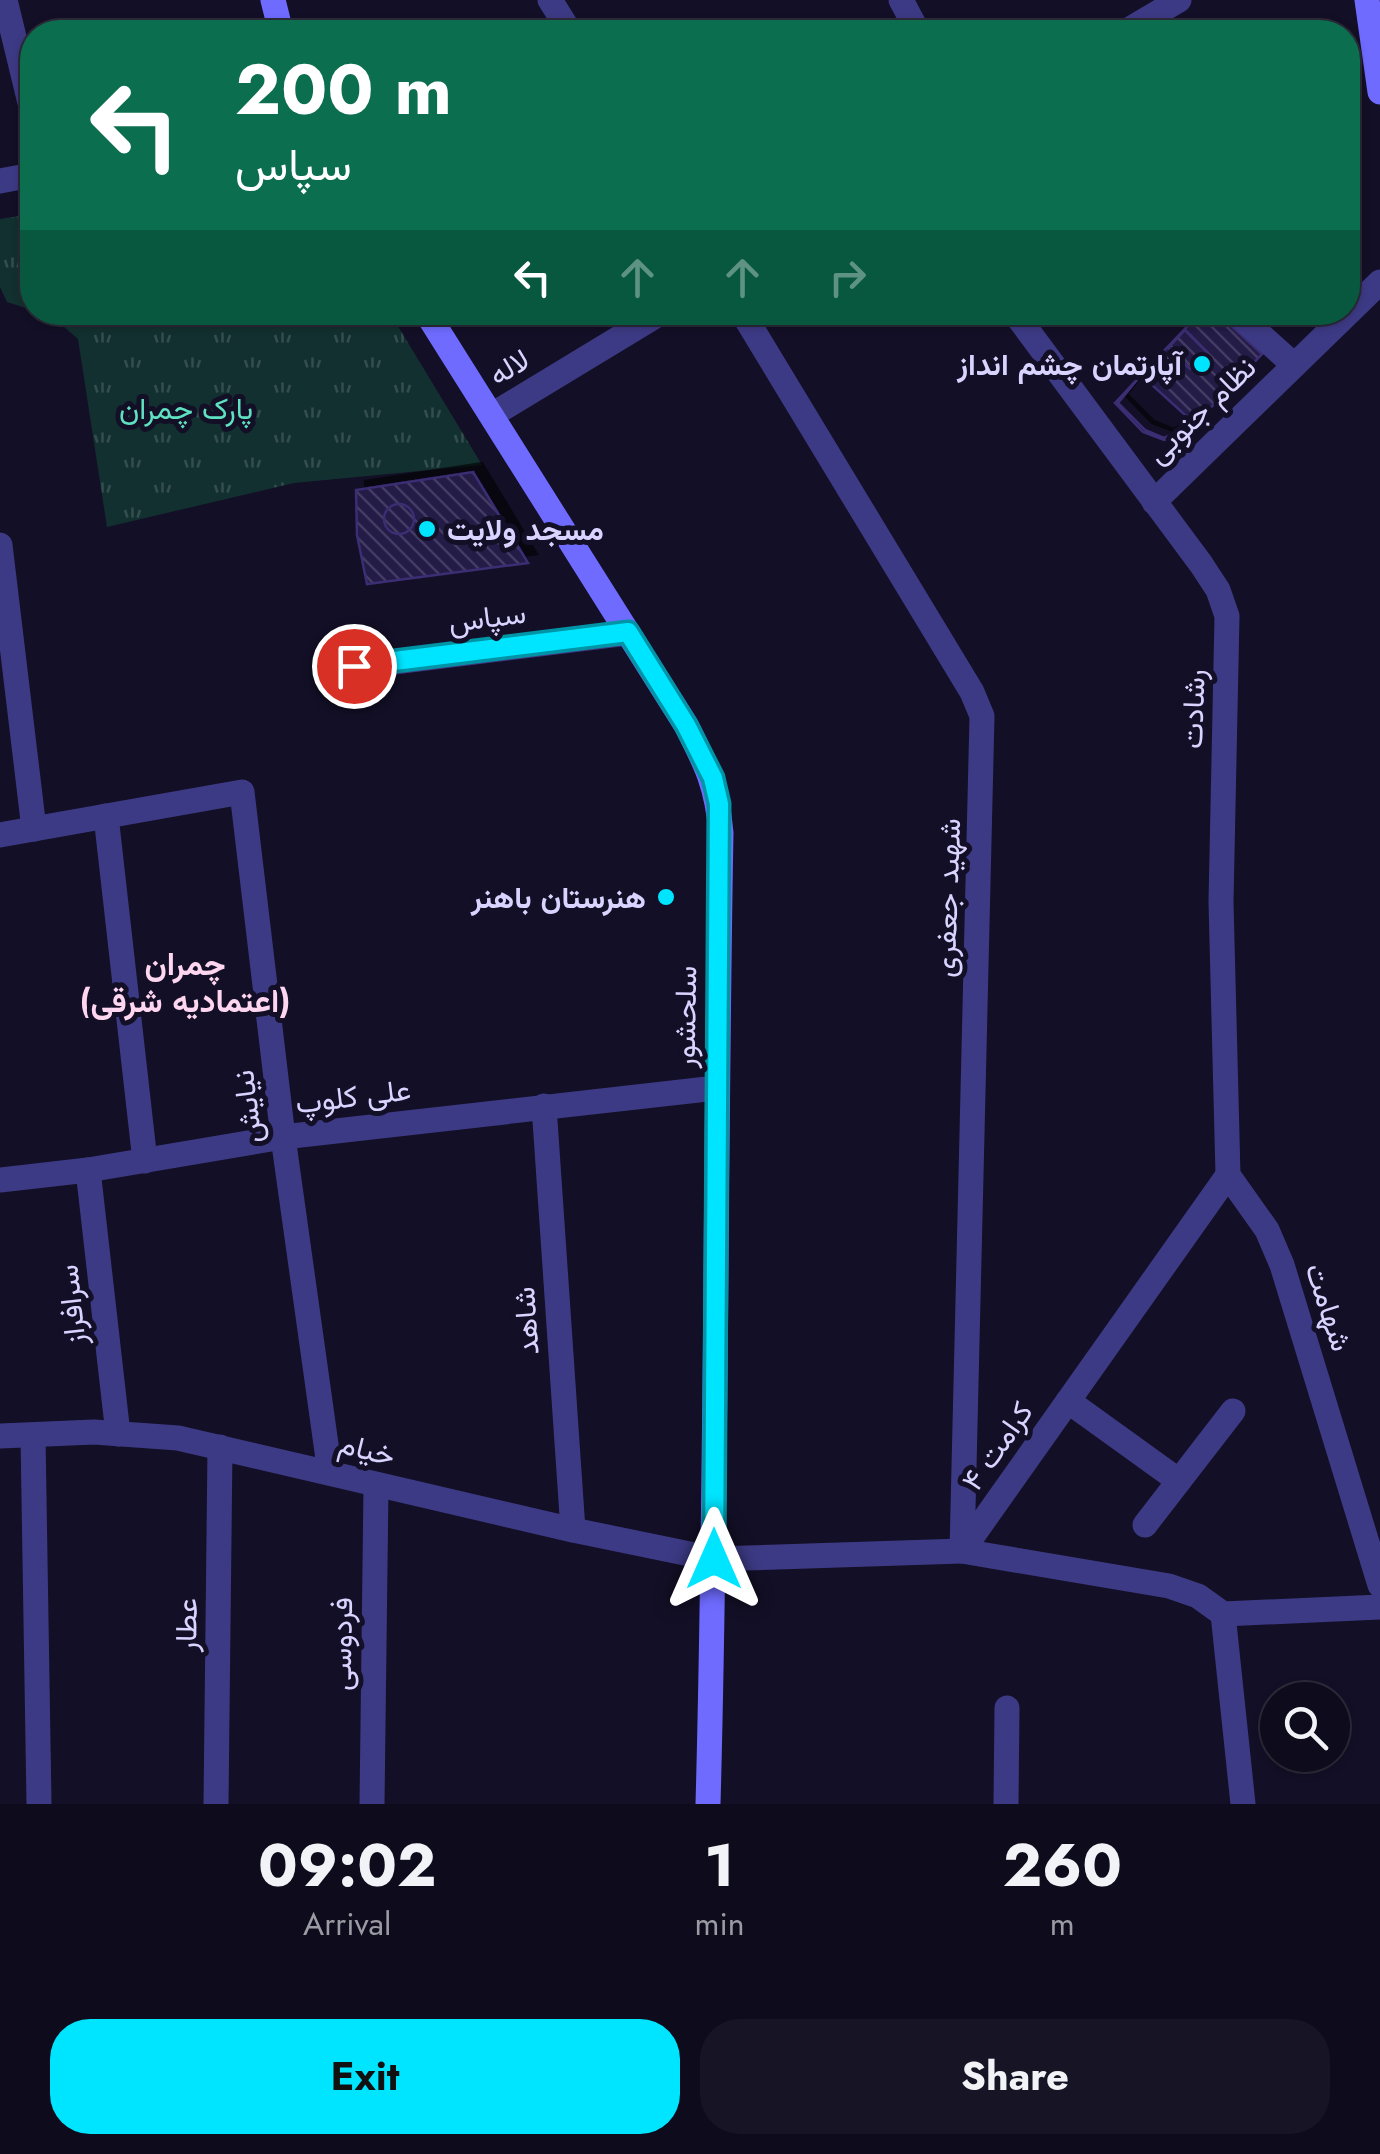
<!DOCTYPE html>
<html lang="en">
<head>
<meta charset="utf-8">
<style>
	body { margin:0; font-family:Jost,Vazirmatn,sans-serif; background:#171425; color:#f1f3f6; height:100vh; display:flex; flex-direction:column; font-size:38px; white-space:nowrap }
	* { box-sizing:border-box; margin:0 }
	p { font-size:32px; color:#9b9ba3 }
	.icon { flex:none; width:55px; height:55px; fill:none; stroke:currentColor; stroke-width:2; stroke-linecap:round; stroke-linejoin:round }
	.map { position:relative; height:1804px; overflow:hidden }
	.drawer { display:flex; flex-direction:column; background:#0e0b1c; flex:1 }
	.drawer>* { flex:none }
	.hud { position:absolute; left:20px; top:20px; width:1340px; height:305px; border-radius:40px; box-shadow:0 2px 8px #0004,0 0 0 2px #2e2b3b; background:#0b6e4f; color:#fff; overflow:hidden }
	.tools { position:absolute; left:1260px; top:1682px; display:grid; gap:20px }
	.tools a { display:grid; place-items:center; width:90px; height:90px; border-radius:50%; background:#0e0b1c; box-shadow:0 2px 8px #0004,0 0 0 2px #2e2b3b; font-size:50px }
	.pin { position:absolute; display:grid; place-items:center; width:85px; height:85px; color:#fff; margin:-42px; border:5px solid #fff; border-radius:50%; box-shadow:0 2px 10px #0007 }
	.me { position:absolute; width:110px; margin:-55px; rotate:0deg; stroke-linejoin:round; filter:drop-shadow(0 0 8px #0008) }
	.turn { display:flex; align-items:center; gap:35px; height:210px; padding:0 50px; font-size:45px }
	.turn .icon { width:130px; height:130px; stroke-width:2.5 }
	.turn b { display:block; font-size:70px; line-height:85px }
	.lanes { display:flex; align-items:center; height:95px; padding:0 50px; background:#0003; justify-content:center; gap:50px; direction:ltr }
	.lanes .off { opacity:.35 }
	.eta { display:flex; justify-content:space-evenly; align-items:center; height:170px; text-align:center }
	.eta b { font-size:60px; font-weight:700; line-height:70px }
	.button { display:flex; gap:20px; margin-top:auto; padding:20px 50px }
	.button a { flex:1; height:115px; border-radius:40px; background:#00e5ff; color:#111; font-size:40px; font-weight:700; line-height:115px; text-align:center }
	.button a+a { background:#171425; color:#f1f3f6 }
	.map>svg:first-child { display:block }
	.park { fill:url(#park-tufts) }
	.building { fill:url(#building-back-hatch); stroke:#3b2d73; stroke-width:2.5; filter:url(#shadow) }
	.lines { fill:none; stroke-linecap:round; stroke-linejoin:round }
	.street { stroke:#3d3a85; stroke-width:25 }
	.secondary { stroke:#6f6bff; stroke-width:25 }
	.route-casing { stroke:#0095a6; stroke-width:25 }
	.route { stroke:#00e5ff; stroke-width:18 }
	.poi-dot { fill:#00e5ff; stroke:#130f26; stroke-width:4 }
	.labels { text-anchor:middle; dominant-baseline:central; stroke-width:10; stroke-linejoin:round; paint-order:stroke }
	.poi-label { font-size:30px; font-weight:bold; fill:#d9d4ff; stroke:#130f26; text-anchor:end }
	.street-label { font-size:30px; fill:#d9d4ff; stroke:#130f26 }
	.park-label { font-size:30px; fill:#5fe0c0; stroke:#130f26 }
	.neighbourhood-label { font-size:32px; font-weight:bold; fill:#ffd6f0; stroke:#130f26 }
</style>
</head>
<body>
<div class="map">
<svg width="1380" height="1804" viewBox="0 0 1380 1804">
	<defs>
		<pattern id="park-tufts" width="24" height="20" patternUnits="userSpaceOnUse" patternTransform="scale(2.5)"><rect width="24" height="20" fill="#12302f"/><path d="M3 7l-1-3M5 7V3M7 7l1-3M15 17l-1-3M17 17v-4M19 17l1-3" fill="none" stroke="#344d4e"/></pattern>
		<pattern id="building-back-hatch" width="6" height="6" patternUnits="userSpaceOnUse" patternTransform="scale(2.5)"><rect width="6" height="6" fill="#241b47"/><path d="M-1 5l2 2M0 0l6 6M5-1l2 2" fill="none" stroke="#433b63"/></pattern>
		<filter id="shadow"><feDropShadow dx="9" dy="-9" stdDeviation="0" flood-color="#0009"/></filter>
	</defs>
	<rect width="100%" height="100%" fill="#130f26"/>
	<g class="park">
		<path d="M32 214V310L7 302 0 287V219Z"/>
		<path d="M39 313H390L482 465 294 483 107 527 78 339 55 319Z"/>
	</g>
	<g class="building">
		<path d="M1201 312H1216L1262 354 1195 424 1141 375Z"/>
		<path d="M1185 330 1207 352 1190 369 1168 348Z"/>
		<path d="M1141 375 1118 403 1145 430 1164 438 1195 424 1176 437 1164 440 1143 432 1115 403Z"/>
		<path d="M473 472 528 563 367 584 357 535 356 490Z"/>
		<circle cx="399" cy="519" r="15"/>
	</g>
	<g class="lines">
		<g class="street">
			<path d="M5 0 32 111"/>
			<path d="M550 0 570 32"/>
			<path d="M901 0 918 32"/>
			<path d="M1125 32 1179 0"/>
			<path d="M0 181 32 175"/>
			<path d="M742 312 972 692 982 716 962 1551 1169 1586 1198 1596 1223 1614 1380 1607"/>
			<path d="M1014 312 1201 564 1218 590 1227 616 1221 902 1228 1175"/>
			<path d="M1235 312 1294 365"/>
			<path d="M492 415 662 312"/>
			<path d="M1154 502 1380 282"/>
			<path d="M0 545 34 829"/>
			<path d="M354 667 628 633"/>
			<path d="M106 816 145 1161"/>
			<path d="M0 835 242 792 283 1137 330 1473"/>
			<path d="M544 1106 573 1530"/>
			<path d="M88 1170 118 1434"/>
			<path d="M1228 1175 1267 1230 1282 1265 1380 1585"/>
			<path d="M0 1180 88 1170 283 1137 716 1088"/>
			<path d="M1068 1401 1179 1481"/>
			<path d="M0 1436 94 1432 178 1438 573 1530 714 1559 962 1551 1228 1175"/>
			<path d="M33 1436 39 1804"/>
			<path d="M1145 1525 1233 1411"/>
			<path d="M1223 1614 1243 1804"/>
			<path d="M216 1804 220 1447"/>
			<path d="M372 1804 376 1486"/>
			<path d="M1006 1804 1007 1708"/>
		</g>
		<g class="secondary">
			<path d="M273 0 281 32"/>
			<path d="M1367 0 1380 92"/>
			<path d="M426 312 686 725C707 766 717 786 721 833 715 1157 717 1480 708 1804"/>
		</g>
	</g>
	<g class="lines">
		<defs>
			<path id="route" d="M354 666 628 632 686 725 713 778 719 804 714 1559"/>
		</defs>
		<use href="#route" class="route-casing"/>
		<use href="#route" class="route"/>
	</g>
	<g class="poi-dot">
		<circle cx="1202" cy="364" r="10"/>
		<circle cx="427" cy="529" r="10"/>
		<circle cx="666" cy="897" r="10"/>
	</g>
	<g class="labels">
		<g class="poi-label">
			<text x="1182" y="364">آپارتمان چشم انداز</text>
			<text x="447" y="529" text-anchor="start">مسجد ولایت</text>
			<text x="646" y="897">هنرستان باهنر</text>
		</g>
		<g class="street-label">
			<text transform="translate(509 367) rotate(-31)">لاله</text>
			<text transform="translate(1201 410) rotate(-44)">نظام جنوبی</text>
			<text transform="translate(487 617) rotate(-7)">سپاس</text>
			<text transform="translate(1193 709) rotate(-88)">رشادت</text>
			<text transform="translate(947 898) rotate(-88)">شهید جعفری</text>
			<text transform="translate(685 1017) rotate(-89)">سلحشور</text>
			<text transform="translate(353 1096) rotate(-7)">علی کلوپ</text>
			<text transform="translate(247 1107) rotate(-97)">نیایش</text>
			<text transform="translate(71 1305) rotate(-96)">سرافراز</text>
			<text transform="translate(1329 1307) rotate(72)">شهامت</text>
			<text transform="translate(526 1321) rotate(-94)">شاهد</text>
			<text transform="translate(997 1446) rotate(-55)">کرامت ۴</text>
			<text transform="translate(367 1449) rotate(14)">خیام</text>
			<text transform="translate(186 1625) rotate(-89)">عطار</text>
			<text transform="translate(341 1644) rotate(-89)">فردوسی</text>
		</g>
		<g class="park-label">
			<text x="186" y="408">پارک چمران</text>
		</g>
		<g class="neighbourhood-label">
			<text x="185" y="964">چمران<tspan x="185" dy="37">(اعتمادیه شرقی)</tspan></text>
		</g>
	</g>
</svg>
<div class="tools">
<a><svg class="icon" aria-label="search" viewBox="0 0 24 24"><circle cx="10" cy="10" r="6"/><path d="M15 15l6 6"/></svg></a>
</div>
<div class="pin" style="left:354px;top:666px;background:#d93025"><svg class="icon" aria-label="arrive" viewBox="0 0 24 24"><path d="M6 21V4h12l-3 4 3 4H6"/></svg></div>
<svg class="me" style="left:714px;top:1559px" viewBox="-20 -20 40 40"><path d="M0-17L14 15 0 8-14 15z" fill="#00e5ff" stroke="#fff" stroke-width="4"/></svg>
<div class="hud">
<div class="turn"><svg class="icon" aria-label="left" viewBox="0 0 24 24"><path d="M17 20v-9H6M10 6l-5 5 5 5"/></svg><div><b>200 m</b>سپاس</div></div>
<div class="lanes"><svg class="icon" aria-label="left" viewBox="0 0 24 24"><path d="M17 20v-9H6M10 6l-5 5 5 5"/></svg><svg class="icon off" aria-label="ahead" viewBox="0 0 24 24"><path d="M12 20V5M6 11l6-6 6 6"/></svg><svg class="icon off" aria-label="ahead" viewBox="0 0 24 24"><path d="M12 20V5M6 11l6-6 6 6"/></svg><svg class="icon off" aria-label="right" viewBox="0 0 24 24"><path d="M7 20v-9h11M14 6l5 5-5 5"/></svg></div>
</div>
</div>
<section class="drawer">
<div class="eta">
<div><b>09:02</b><p>Arrival</p></div>
<div><b>1</b><p>min</p></div>
<div><b>260</b><p>m</p></div>
</div>
<div class="button"><a>Exit</a><a>Share</a></div>
</section>
</body>
</html>
